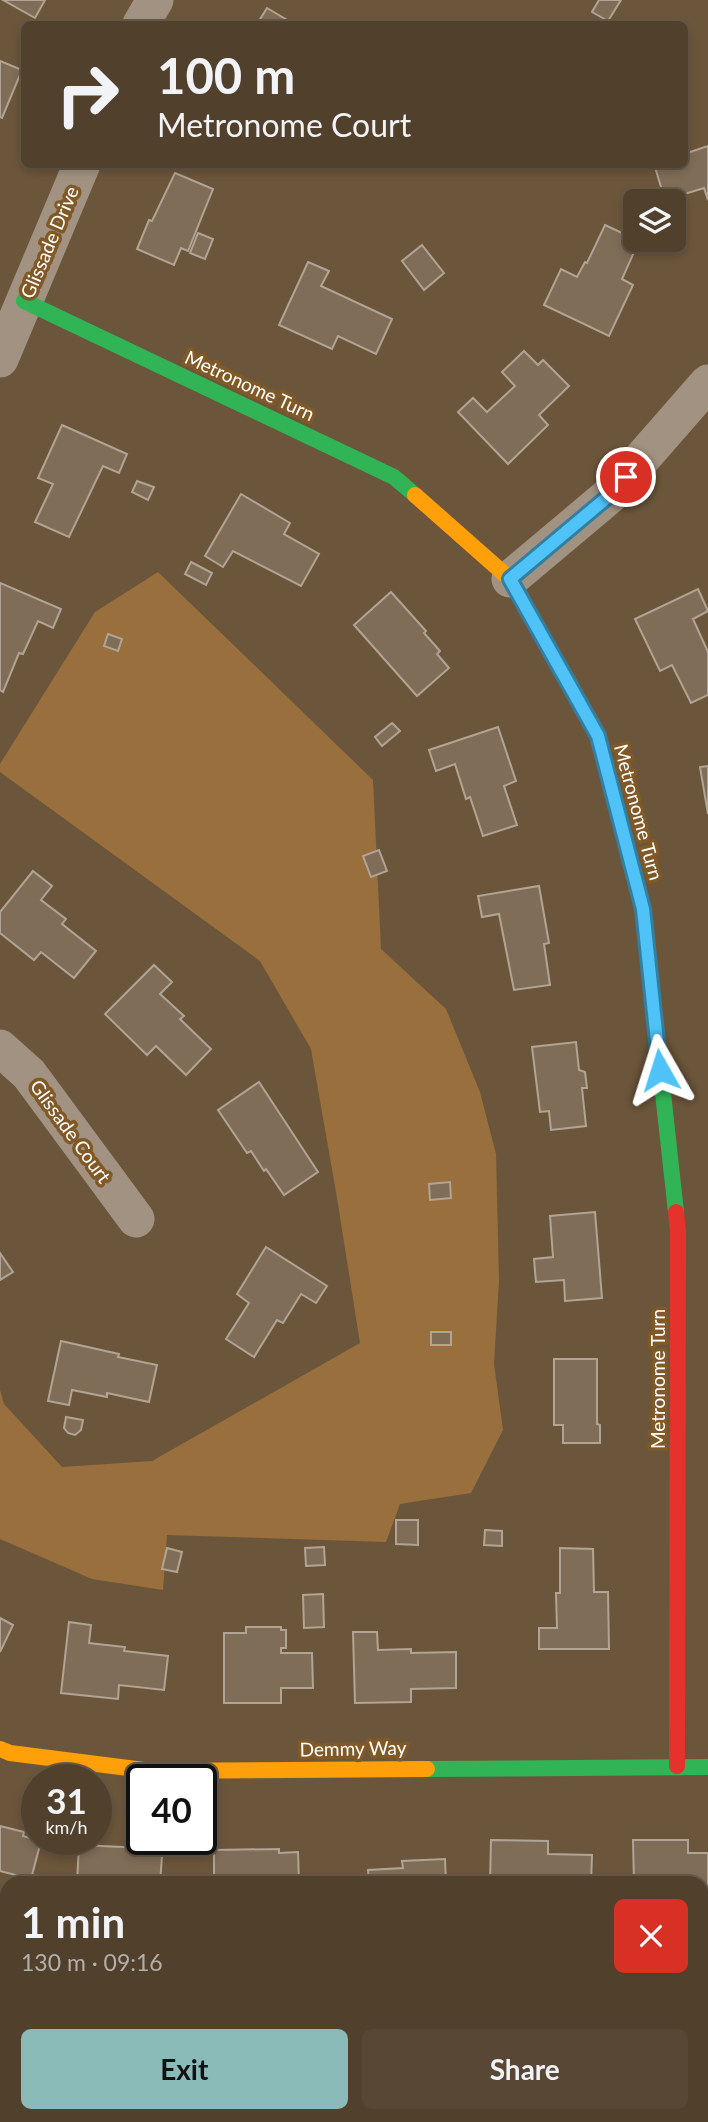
<!DOCTYPE html>
<html lang="en">
<head>
<meta charset="utf-8">
<style>
	body { margin:0; font-family:Lato,sans-serif; background:#574734; color:#f1f3f6; height:100vh; display:flex; flex-direction:column; font-size:26px; white-space:nowrap }
	* { box-sizing:border-box; margin:0 }
	p { font-size:23px; color:#b4afa9 }
	.icon { flex:none; width:38px; height:38px; fill:none; stroke:currentColor; stroke-width:2; stroke-linecap:round; stroke-linejoin:round }
	.map { position:relative; flex:1; overflow:hidden }
	.drawer { position:absolute; left:0px; top:1876px; width:709px; height:247px; display:flex; flex-direction:column; background:#51402c; border-radius:21px 21px 0 0; box-shadow:0 4px 10px #0003,0 0 0 2px #675948 }
	.drawer>* { flex:none }
	.guide { position:absolute; left:21px; top:21px; width:667px; height:147px; border-radius:10px; box-shadow:0 4px 10px #0003,0 0 0 2px #675948; background:#51402c; color:#f1f3f6; overflow:hidden }
	.buttons { position:absolute; left:623px; top:189px; display:grid; gap:14px }
	.buttons a { display:grid; place-items:center; width:63px; height:63px; border-radius:10px; background:#51402c; box-shadow:0 4px 10px #0003,0 0 0 2px #675948; font-size:35px }
	.speed { position:absolute; left:21px; top:1764px; display:flex; gap:14px; font-size:35px; font-weight:700; text-align:center }
	.speed>* { display:grid; place-content:center; width:91px; height:91px; border-radius:50%; background:#51402c; box-shadow:0 4px 10px #0003,0 0 0 2px #675948; line-height:1 }
	.speed small { font-size:18px; font-weight:400 }
	.speed .limit { border:4px solid #111; border-radius:10px; background:#fff; color:#111 }
	.pin { position:absolute; display:grid; place-items:center; width:60px; height:60px; color:#fff; margin:-30px; border:4px solid #fff; border-radius:50%; box-shadow:0 2px 7px #0007 }
	.me { position:absolute; width:77px; margin:-38px; rotate:354deg; stroke-linejoin:round; filter:drop-shadow(0 0 5px #0008) }
	.turn { display:flex; align-items:center; gap:24px; height:147px; padding:0 21px; font-size:32px }
	.turn .icon { width:91px; height:91px; stroke-width:2.5 }
	.turn b { display:block; font-size:49px; line-height:60px }
	.round { display:grid; place-items:center; flex:none; width:74px; height:74px; border-radius:10px; background:#574734 }
	.summary { display:flex; align-items:center; justify-content:space-between; height:119px; padding:0 21px }
	h1 { font-size:42px; font-weight:700; line-height:52px }
	.action { display:flex; gap:14px; margin-top:auto; padding:14px 21px }
	.action a { flex:1; height:80px; border-radius:10px; background:#8bbbb9; color:#111; font-size:28px; font-weight:700; line-height:80px; text-align:center }
	.action a+a { background:#574734; color:#f1f3f6 }
	.map>svg:first-child { display:block }
	.green { fill:#986f3d }
	.building { fill:#7f6d58; stroke:#b1a494; stroke-width:2 }
	.lines { fill:none; stroke-linecap:round; stroke-linejoin:round }
	.street { stroke:#a29281; stroke-width:37 }
	.fast { stroke:#30b455; stroke-width:16 }
	.slow { stroke:#ff9f0a; stroke-width:16 }
	.jam { stroke:#e5322d; stroke-width:16 }
	.route-casing { stroke:#337fa1; stroke-width:18 }
	.route { stroke:#4fc3f7; stroke-width:12 }
	.labels { text-anchor:middle; dominant-baseline:central; stroke-width:7; stroke-linejoin:round; paint-order:stroke }
	.street-label { font-size:19px; fill:#fff; stroke:#815926 }
</style>
</head>
<body>
<div class="map">
<svg width="708" height="2122" viewBox="0 0 708 2122">
	<rect width="100%" height="100%" fill="#6c563b"/>
	<path class="green" d="M158 572 373 780 381 949 446 1009 480 1092 496 1154 499 1281 494 1364 503 1430 471 1493 400 1504 386 1542 167 1535 163 1590 92 1579 0 1539V1390L4 1404 62 1467 152 1461 360 1343 337 1198 311 1049 260 961 0 772V764L95 612Z"/>
	<g class="building">
		<path d="M3 0H45L35 18Z"/>
		<path d="M599 0H621L608 21 592 12Z"/>
		<path d="M267 8 294 24H257Z"/>
		<path d="M0 61 22 70 2 118 0 117Z"/>
		<path d="M708 146V200L704 188 665 200 654 164H684V154Z"/>
		<path d="M175 173 213 189 188 251 181 248 174 265 137 249 149 220 152 221Z"/>
		<path d="M605 225 639 241 622 279 633 285 609 336 544 305 561 269 577 277 585 262 587 263Z"/>
		<path d="M198 233 213 239 205 259 190 253Z"/>
		<path d="M422 245 444 273 424 290 402 261Z"/>
		<path d="M308 262 329 271 321 286 392 319 376 354 338 336 332 349 279 325Z"/>
		<path d="M524 351 538 365 543 360 569 386 539 415 548 425 508 464 458 412 473 398 487 412 515 386 502 372Z"/>
		<path d="M62 425 127 454 119 473 103 466 69 537 35 522 53 484 38 478Z"/>
		<path d="M137 481 154 487 148 500 132 492Z"/>
		<path d="M241 494 290 523 284 534 319 554 301 586 233 551 223 567 205 556Z"/>
		<path d="M191 562 212 573 206 585 185 574Z"/>
		<path d="M0 583 61 609 53 628 38 621 23 654 19 653 3 692 0 690Z"/>
		<path d="M698 589 708 611 693 619 708 652V695L691 703 672 665 660 671 635 619Z"/>
		<path d="M391 592 426 631 424 633 440 651 437 654 449 668 417 696 354 625Z"/>
		<path d="M108 634 122 639 118 651 104 646Z"/>
		<path d="M392 723 400 731 382 746 375 737Z"/>
		<path d="M498 727 516 781 504 786 517 825 483 836 470 797 466 799 455 764 436 771 429 750Z"/>
		<path d="M708 766V814L700 767Z"/>
		<path d="M379 850 387 871 371 877 363 856Z"/>
		<path d="M33 871 52 886 41 900 66 919 62 924 96 951 74 978 41 952 34 960 0 933V912Z"/>
		<path d="M539 886 549 943 544 944 550 985 514 990 499 914 482 917 478 896Z"/>
		<path d="M154 965 172 982 160 994 184 1016 180 1019 211 1049 186 1075 156 1046 147 1055 105 1014Z"/>
		<path d="M576 1042 579 1070 585 1072 587 1088H582L586 1126 551 1130 549 1111 540 1112 532 1047Z"/>
		<path d="M259 1082 318 1172 284 1195 266 1169 264 1171 251 1151 247 1153 218 1110Z"/>
		<path d="M450 1182 451 1198 430 1200 429 1184Z"/>
		<path d="M595 1212 602 1298 565 1301 564 1280 536 1282 534 1259 553 1257 550 1216Z"/>
		<path d="M266 1247 327 1286 316 1303 301 1294 283 1323 277 1320 254 1357 226 1339 249 1303 237 1294Z"/>
		<path d="M0 1253 13 1272 0 1280Z"/>
		<rect x="431" y="1332" width="20" height="13"/>
		<path d="M61 1341 119 1354 118 1357 157 1365 149 1402 107 1393V1397L72 1390 69 1405 48 1401Z"/>
		<path d="M554 1359H597V1424L600 1425V1443H563V1425H554Z"/>
		<path d="M66 1417 83 1420 81 1430 75 1435 68 1433 64 1428Z"/>
		<path d="M396 1520H418V1545L396 1544Z"/>
		<path d="M485 1530 502 1531V1546L484 1545Z"/>
		<path d="M324 1547 325 1565 306 1566 305 1548Z"/>
		<path d="M167 1548 182 1552 177 1572 162 1569Z"/>
		<path d="M560 1548 593 1549 594 1592H608L609 1649H539V1628H557L556 1593H560Z"/>
		<path d="M323 1594 324 1627 304 1628 303 1595Z"/>
		<path d="M0 1618 13 1625 0 1652Z"/>
		<path d="M69 1622 91 1625 89 1643 125 1647 124 1651 168 1656 164 1690 119 1685 118 1699 61 1693Z"/>
		<path d="M246 1627H281V1630H286V1648H281V1653H312L313 1688H281V1703H224V1633H246Z"/>
		<path d="M353 1632H377L378 1650 411 1649V1653L456 1652V1688L411 1689V1702L355 1703Z"/>
		<path d="M0 1826 24 1832 23 1836 41 1841 31 1879 0 1871Z"/>
		<path d="M491 1840 548 1841V1854L592 1855 591 1883H490Z"/>
		<path d="M633 1840H688V1853H708V1888H702V1883H634Z"/>
		<path d="M79 1845 144 1848 143 1855 162 1856 160 1883H77Z"/>
		<path d="M279 1849V1853L298 1852 299 1883H214V1850Z"/>
		<path d="M445 1859 446 1883H369L368 1870 403 1868 402 1861Z"/>
	</g>
	<g class="lines">
		<g class="street">
			<path d="M141 24 155 0"/>
			<path d="M0 359 82 164"/>
			<path d="M510 579 610 495 708 383"/>
			<path d="M0 1048 29 1074 136 1219"/>
		</g>
		<g class="fast">
			<path d="M24 301 394 477 415 495"/>
			<path d="M592 724 598 736 643 910 676 1212"/>
			<path d="M427 1769 708 1767"/>
		</g>
		<g class="slow">
			<path d="M415 495 510 579 592 724"/>
			<path d="M0 1749 10 1753 152 1771 427 1769"/>
		</g>
		<path class="jam" d="M676 1212 678 1231 677 1766"/>
	</g>
	<g class="lines">
		<defs>
			<path id="route" d="M626 477 610 495 510 579 598 736 643 909 660 1070"/>
		</defs>
		<use href="#route" class="route-casing"/>
		<use href="#route" class="route"/>
	</g>
	<g class="labels">
		<g class="street-label">
			<text transform="translate(49 242) rotate(-67)">Glissade Drive</text>
			<text transform="translate(250 385) rotate(25)">Metronome Turn</text>
			<text transform="translate(639 812) rotate(75)">Metronome Turn</text>
			<text transform="translate(71 1131) rotate(54)">Glissade Court</text>
			<text transform="translate(657 1379) rotate(-90)">Metronome Turn</text>
			<text transform="translate(353 1748) rotate(-1)">Demmy Way</text>
		</g>
	</g>
</svg>
<div class="buttons">
<a><svg class="icon" aria-label="layers" viewBox="0 0 24 24"><path d="M12 4l9 5-9 5-9-5zM3 14l9 5 9-5"/></svg></a>
</div>
<div class="speed"><div>31<small>km/h</small></div><div class="limit">40</div></div>
<div class="pin" style="left:626px;top:477px;background:#d93025"><svg class="icon" aria-label="arrive" viewBox="0 0 24 24"><path d="M6 21V4h12l-3 4 3 4H6"/></svg></div>
<svg class="me" style="left:660px;top:1070px" viewBox="-20 -20 40 40"><path d="M0-17L14 15 0 8-14 15z" fill="#4fc3f7" stroke="#fff" stroke-width="4"/></svg>
<div class="guide">
<div class="turn"><svg class="icon" aria-label="right" viewBox="0 0 24 24"><path d="M7 20v-9h11M14 6l5 5-5 5"/></svg><div><b>100 m</b>Metronome Court</div></div>
</div>
<section class="drawer">
<div class="summary"><div><h1>1 min</h1><p>130 m · 09:16</p></div><a class="round" style="background:#d93025;color:#fff"><svg class="icon" aria-label="close" viewBox="0 0 24 24"><path d="M6 6l12 12M18 6L6 18"/></svg></a></div>
<div class="action"><a>Exit</a><a>Share</a></div>
</section>
</div>
</body>
</html>
